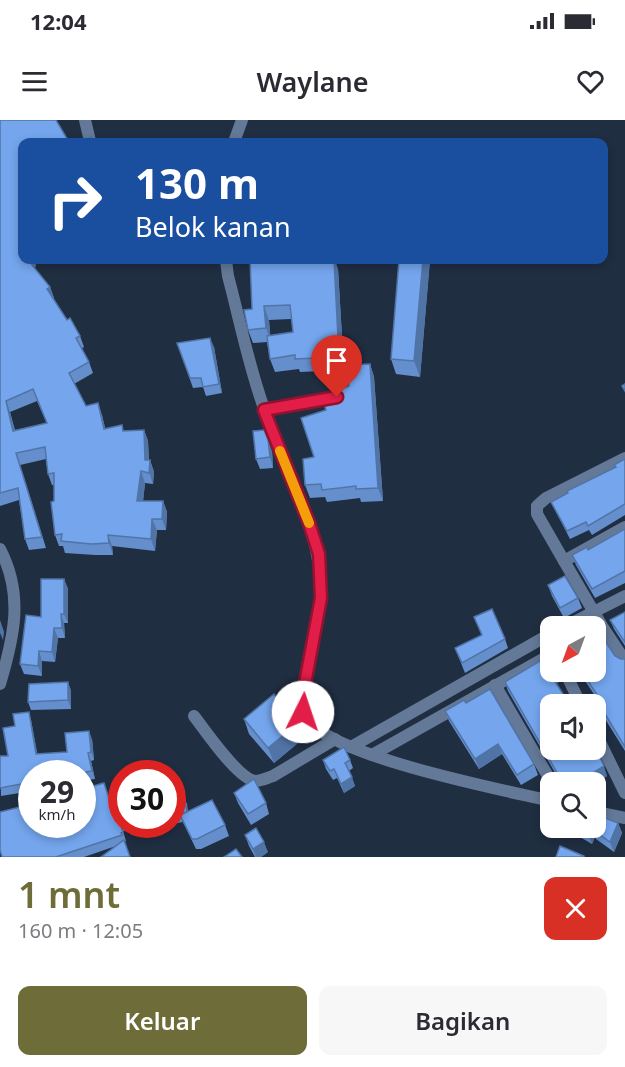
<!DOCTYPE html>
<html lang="id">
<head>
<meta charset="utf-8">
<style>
	body { margin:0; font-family:"Noto Sans",sans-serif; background:#f7f7f7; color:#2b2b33; height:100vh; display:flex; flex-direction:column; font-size:22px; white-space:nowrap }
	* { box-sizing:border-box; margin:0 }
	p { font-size:20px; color:#7c7c81 }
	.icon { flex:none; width:33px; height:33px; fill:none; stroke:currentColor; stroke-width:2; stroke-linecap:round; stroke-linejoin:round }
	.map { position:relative; height:737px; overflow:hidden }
	.panel { display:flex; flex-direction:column; background:#fff; flex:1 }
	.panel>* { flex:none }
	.top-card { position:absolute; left:18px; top:18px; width:590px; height:126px; border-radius:12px; box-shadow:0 3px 9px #0003; background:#1a4fa0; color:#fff; overflow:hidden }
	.needle { width:39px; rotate:221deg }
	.fabs { position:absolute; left:540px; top:496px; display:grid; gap:12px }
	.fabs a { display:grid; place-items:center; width:66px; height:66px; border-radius:12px; background:#fff; box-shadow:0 3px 9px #0003; font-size:30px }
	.speed { position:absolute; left:18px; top:640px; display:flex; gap:12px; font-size:30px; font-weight:700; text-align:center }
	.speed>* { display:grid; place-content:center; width:78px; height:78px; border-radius:50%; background:#fff; box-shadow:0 3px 9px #0003; line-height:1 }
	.speed small { font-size:15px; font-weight:400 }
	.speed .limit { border:9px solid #d22; background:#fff; color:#111 }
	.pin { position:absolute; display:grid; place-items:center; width:51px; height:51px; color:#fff; margin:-62px -26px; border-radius:50% 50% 50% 0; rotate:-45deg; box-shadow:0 0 6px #0007 }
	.pin .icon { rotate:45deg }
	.me { position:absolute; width:66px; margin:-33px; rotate:4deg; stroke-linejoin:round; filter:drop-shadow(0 0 4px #0008) }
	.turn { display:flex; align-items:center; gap:21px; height:126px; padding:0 18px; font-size:27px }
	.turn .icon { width:78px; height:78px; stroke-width:2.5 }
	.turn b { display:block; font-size:42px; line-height:51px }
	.round { display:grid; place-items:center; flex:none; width:63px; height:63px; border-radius:12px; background:#f7f7f7 }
	.overview { display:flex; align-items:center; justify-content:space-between; height:102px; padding:0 18px }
	h1 { font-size:36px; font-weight:600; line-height:45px; color:#6e6d39 }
	.primary-button { display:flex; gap:12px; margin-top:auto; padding:12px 18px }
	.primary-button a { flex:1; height:69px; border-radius:12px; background:#6e6d39; color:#fff; font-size:24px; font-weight:600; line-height:69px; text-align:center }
	.primary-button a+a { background:#f7f7f7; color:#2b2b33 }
	.status { display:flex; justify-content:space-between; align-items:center; height:42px; padding:0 30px; background:#fff; direction:ltr }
	.status svg { height:16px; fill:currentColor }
	header { display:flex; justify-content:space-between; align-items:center; height:78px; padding:0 18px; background:#fff; font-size:27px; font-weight:600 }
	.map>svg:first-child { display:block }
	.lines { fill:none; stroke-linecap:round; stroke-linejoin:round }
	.street { stroke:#647997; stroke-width:12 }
	.wall { fill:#648ecc; fill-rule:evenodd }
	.shaded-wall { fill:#5174a6 }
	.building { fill:#74a5ed; stroke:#5174a6; stroke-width:1.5; fill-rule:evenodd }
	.route-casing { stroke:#92132f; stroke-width:15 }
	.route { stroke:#e11d48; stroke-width:10 }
	.slow { stroke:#f59e0b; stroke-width:10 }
</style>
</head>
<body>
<div class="status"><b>12:04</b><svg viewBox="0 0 49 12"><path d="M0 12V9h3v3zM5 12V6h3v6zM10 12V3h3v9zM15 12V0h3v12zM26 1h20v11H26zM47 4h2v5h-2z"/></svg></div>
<header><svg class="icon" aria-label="menu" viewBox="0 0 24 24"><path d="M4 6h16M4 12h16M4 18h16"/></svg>Waylane<svg class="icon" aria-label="heart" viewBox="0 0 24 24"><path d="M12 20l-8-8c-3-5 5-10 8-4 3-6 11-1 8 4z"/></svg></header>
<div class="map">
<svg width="625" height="737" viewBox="0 0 625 737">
	<rect width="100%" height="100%" fill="#202e42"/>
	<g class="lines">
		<g class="street">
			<path d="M85 0 90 21"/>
			<path d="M234 22 242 0"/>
			<path d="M226 140 228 156C240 201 249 248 265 291 283 344 317 403 320 458 321 465 322 473 321 481 317 505 294 583 308 600 337 638 500 669 550 681"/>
			<path d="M264 289 337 277"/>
			<path d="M625 407 564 441 602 506 625 541"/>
			<path d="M0 429C24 475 14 517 0 564"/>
			<path d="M564 441 537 394V386L546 378 625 338"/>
			<path d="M564 507 625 476"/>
			<path d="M565 552 581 585"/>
			<path d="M495 565 552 663"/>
			<path d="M194 596C205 610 238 659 255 661 261 661 267 658 273 656L335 619"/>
			<path d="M596 614 625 673"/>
			<path d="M351 627 550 514"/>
			<path d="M372 635 550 535"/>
			<path d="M596 692 625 698"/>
		</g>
	</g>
	<g class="wall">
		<path d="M0 0 22 22 34 141 36 146 34 147 50 167 54 178 53 179 67 200 80 216 84 227 82 228 89 242 93 253 74 264 86 286 102 295 105 308 124 311 144 310 148 321 149 340H150L154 352 153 364 145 363 143 381H163L167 392 166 410H157L155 431 112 426 113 435H95L65 433 63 426H59L55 415 54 365H52L48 354 46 339 20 345 46 428 29 430 25 419 19 380 0 386ZM37 281 47 303 15 310 10 292Z"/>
		<path d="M399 140H430L420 257 396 254 391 239Z"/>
		<path d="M338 149 344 250 300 252 299 249 275 252 270 239 267 222 253 223 248 210 252 189ZM291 199 293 212 270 216 269 200Z"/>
		<path d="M177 223 214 227 222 273 206 276 203 267 193 268Z"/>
		<path d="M370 244 374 257 383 381 361 382 360 378 327 382 325 377 310 378 305 365 326 290 334 272 349 266Z"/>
		<path d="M272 331 273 348 260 349 256 339Z"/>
		<path d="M625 339V395L592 415 589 410 570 419 555 390 551 382 615 347Z"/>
		<path d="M625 409V463L595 478 576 445 572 435 588 430Z"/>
		<path d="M64 459 68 469V503H64L65 518H58L55 542 42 541V556L24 554 20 544 41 497Z"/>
		<path d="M548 465 578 478 582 488 564 498 552 476Z"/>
		<path d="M625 492V526L614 509 610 500Z"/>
		<path d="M505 519 508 528 465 553 455 528Z"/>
		<path d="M615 536 621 539H625V631L602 594 599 584 600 583 579 552H596Z"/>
		<path d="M557 552 560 561 556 564 607 656 596 663H561L508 571 505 562Z"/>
		<path d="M71 570V589L31 590 28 582Z"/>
		<path d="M466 583 534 644 538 655 521 665 502 634 479 649 449 601 445 591Z"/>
		<path d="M244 599 298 603 304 618 274 643 249 614Z"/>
		<path d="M31 600 37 634 67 632 92 619 94 640 91 641 95 659 82 661V654H32V671L1 676 0 636H8L15 606Z"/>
		<path d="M323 640H350L353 648 349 651 355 666 344 673 337 658 333 660 326 649Z"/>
		<path d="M107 672 114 694 122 691V705H169L158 707 123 711 126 721 116 726 84 737H2Z"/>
		<path d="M234 673 266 683 269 694 251 705 238 683Z"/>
		<path d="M172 676 187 683 188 692 225 705 229 716 201 729H196L183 702 172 704Z"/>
		<path d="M596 700V702L618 703 622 713 614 732 596 719 595 717 592 724 573 713 571 708H596Z"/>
		<path d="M245 715 268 732 261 737H255L249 726Z"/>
	</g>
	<g class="shaded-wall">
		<path d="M27 140H37L34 141 36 146 31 150Z"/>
		<path d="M334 140H335L338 149 344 250 339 237Z"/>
		<path d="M423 140H430L420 257 414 241Z"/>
		<path d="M50 167 54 178 51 181 47 169Z"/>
		<path d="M264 186 269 200 271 222 266 208Z"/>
		<path d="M210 218 214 227 222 273 219 264Z"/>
		<path d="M370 244 374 257 383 381 378 368Z"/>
		<path d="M6 281 10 292 17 322 13 311Z"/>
		<path d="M98 283 102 295 108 320 104 309Z"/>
		<path d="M144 310 148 321 149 346 150 340 154 352 153 364 145 340Z"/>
		<path d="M268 320 272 331 273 348 270 337Z"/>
		<path d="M141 351 145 363 142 392 137 381Z"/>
		<path d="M163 381 167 392 166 410 162 399Z"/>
		<path d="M152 399 157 410 155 431 151 419Z"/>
		<path d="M108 415 112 426 113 435 109 423Z"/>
		<path d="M64 459 68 469V503L64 494Z"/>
		<path d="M61 494 64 503 65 518 62 508Z"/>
		<path d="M0 500 4 512 3 520 0 513Z"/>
		<path d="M54 508 58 518 55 542 52 532Z"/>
		<path d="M39 531 42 541V556L38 546Z"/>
		<path d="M68 562 71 570V589L68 580Z"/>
		<path d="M29 592 31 600 39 642 36 634Z"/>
		<path d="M298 603 304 618 274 643 268 628Z"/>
		<path d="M89 611 92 619 94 640 91 632Z"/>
		<path d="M498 624 502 634 479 649 475 639Z"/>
		<path d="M88 633 91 641 95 659 92 651Z"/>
		<path d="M604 646 607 656 596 663H577Z"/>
		<path d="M352 657 355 666 344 673 341 664Z"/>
		<path d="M596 700 599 709H592L595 717 592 724 588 713 591 708H596Z"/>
		<path d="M618 703 622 713 614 732 610 722Z"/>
		<path d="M264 722 268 732 261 737H256L253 729Z"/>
	</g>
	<g class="building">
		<path d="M0 0H56L69 22H22V140H28L50 167 47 169 67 200 70 198 80 216 76 218 89 242 69 253 86 286 98 283 104 309 122 305 123 311 144 310 145 340H150L149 353 141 351 137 381H163L162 399H152L151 419 108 415 109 423 91 424 61 421 62 414 55 415 51 382 54 381V353L48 354 45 327 16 333 42 417 25 419 18 368 0 373ZM33 269 47 303 13 311 6 281Z"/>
		<path d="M91 17 93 22H77Z"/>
		<path d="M250 140H334L339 237 295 239V235L270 239 267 216 293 212 290 185 264 186 266 208 248 210 244 190 252 189Z"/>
		<path d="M399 140H423L414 241 391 239Z"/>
		<path d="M210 218 219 264 203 267 201 258H190L177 223Z"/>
		<path d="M370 244 378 368 356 369V366L322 370 321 364 305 365 303 339 314 337 301 298 326 290 321 275 334 272 349 266 348 245Z"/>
		<path d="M625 264V271L622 266Z"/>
		<path d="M264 310 268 320 270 337 256 339 253 311Z"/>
		<path d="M625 339V384L588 406 586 402 567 411 551 382 568 373 567 371 616 347 614 345Z"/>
		<path d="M625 409V451L592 469 572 435 587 427 588 430Z"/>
		<path d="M565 456 578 478 560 488 548 465Z"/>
		<path d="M41 459H64V494H61L62 508H54L52 532 39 531 38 546 20 544 26 495 41 497Z"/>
		<path d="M492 489 505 519 462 543 455 528 482 515 474 497Z"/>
		<path d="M625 492V522L610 500Z"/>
		<path d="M596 507 615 536 621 539H625V627L599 584 602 582 582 552H596Z"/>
		<path d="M550 535V552H557L551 555 570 585H550V630H596V629L604 646 577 663H563L505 562Z"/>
		<path d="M68 562V580L28 582 29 564Z"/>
		<path d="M490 569 534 644 517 655 498 624 475 639 445 591 464 580 466 583Z"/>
		<path d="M274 574 298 603 268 628 244 599Z"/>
		<path d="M29 592 36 634 67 632 65 613 89 611 91 632 88 633 92 651 75 654H32V662L0 668V636H8L3 608 15 606 13 594Z"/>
		<path d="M344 627 350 640 345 643 352 657 341 664 334 649 330 651 323 640Z"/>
		<path d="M254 659 266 683 248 694 234 673Z"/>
		<path d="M104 663 114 694 122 691V702L120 703 123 712 121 713 122 715 56 737H2L0 730V692L32 684V705H82V669Z"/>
		<path d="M184 674 187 692 172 695V676Z"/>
		<path d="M212 680 225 705 197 719H192L180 695Z"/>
		<path d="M600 696 618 703 610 722 592 709 596 708V703Z"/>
		<path d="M256 708 264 722 253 729 245 715Z"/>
		<path d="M579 708H591L588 713Z"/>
		<path d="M124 720 130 737H101Z"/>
		<path d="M560 726 584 736V737H556Z"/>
		<path d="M236 729 242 737H224Z"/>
	</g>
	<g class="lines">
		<defs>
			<path id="route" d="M303 592 304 569 321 478 319 434 309 403 264 290 337 277"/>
		</defs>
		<use href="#route" class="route-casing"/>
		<use href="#route" class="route"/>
		<path class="slow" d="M280 331 309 403"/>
	</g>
</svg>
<div class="fabs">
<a><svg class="needle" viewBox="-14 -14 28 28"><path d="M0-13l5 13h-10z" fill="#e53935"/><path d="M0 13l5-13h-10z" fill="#7c7c81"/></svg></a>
<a><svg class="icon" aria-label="sound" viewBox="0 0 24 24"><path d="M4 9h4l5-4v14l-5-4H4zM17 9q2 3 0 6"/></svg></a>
<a><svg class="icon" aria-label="search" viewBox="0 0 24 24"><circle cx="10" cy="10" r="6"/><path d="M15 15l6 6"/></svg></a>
</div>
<div class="speed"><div>29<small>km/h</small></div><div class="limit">30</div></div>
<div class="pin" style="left:337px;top:277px;background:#d93025"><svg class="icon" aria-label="arrive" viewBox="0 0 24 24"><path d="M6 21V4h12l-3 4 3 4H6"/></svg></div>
<svg class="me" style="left:303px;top:592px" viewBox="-20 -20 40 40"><circle r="19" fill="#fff"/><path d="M0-13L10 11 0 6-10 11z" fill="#e11d48"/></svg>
<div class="top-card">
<div class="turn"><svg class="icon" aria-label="right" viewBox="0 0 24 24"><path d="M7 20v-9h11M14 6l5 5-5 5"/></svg><div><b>130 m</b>Belok kanan</div></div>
</div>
</div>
<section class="panel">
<div class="overview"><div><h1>1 mnt</h1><p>160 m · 12:05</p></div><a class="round" style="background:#d93025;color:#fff"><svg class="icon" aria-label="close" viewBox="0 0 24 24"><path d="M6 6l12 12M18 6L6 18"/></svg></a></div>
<div class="primary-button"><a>Keluar</a><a>Bagikan</a></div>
</section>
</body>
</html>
